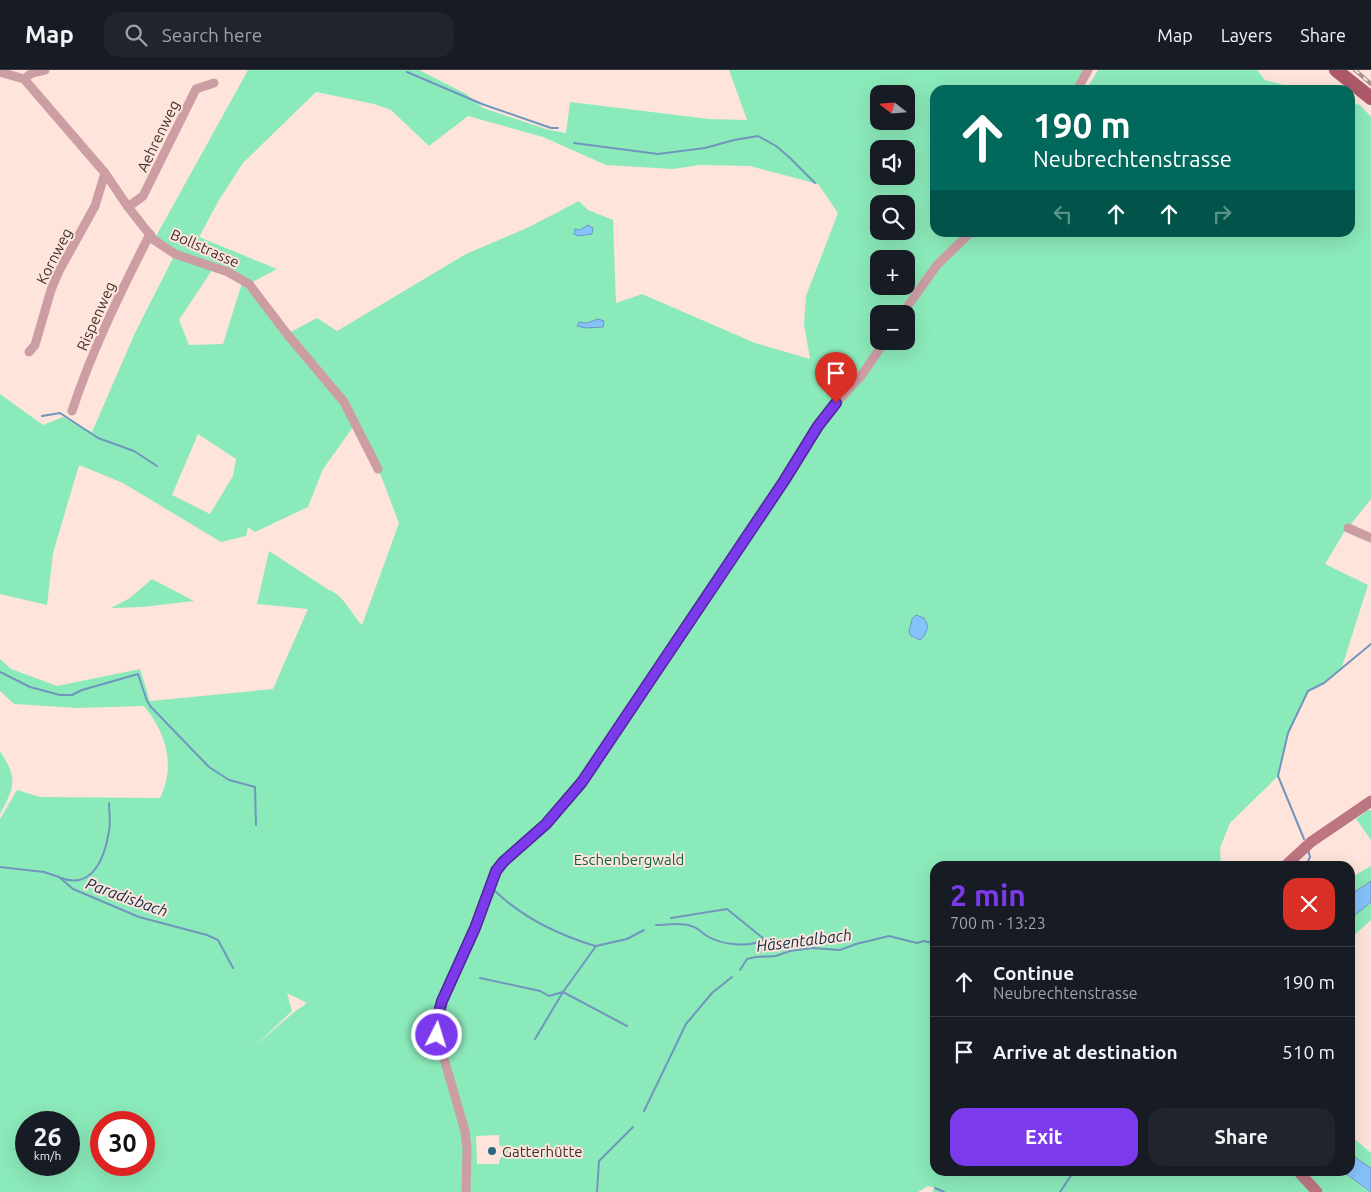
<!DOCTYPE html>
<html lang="en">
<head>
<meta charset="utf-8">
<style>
	body { margin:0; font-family:Ubuntu,sans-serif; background:#20242c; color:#f1f3f6; height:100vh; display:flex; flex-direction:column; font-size:19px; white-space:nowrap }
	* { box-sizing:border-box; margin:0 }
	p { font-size:16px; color:#9ea1a6 }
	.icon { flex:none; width:28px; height:28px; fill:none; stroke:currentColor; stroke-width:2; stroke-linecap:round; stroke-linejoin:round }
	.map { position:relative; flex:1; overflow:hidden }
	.panel { position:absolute; left:930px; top:791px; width:425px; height:315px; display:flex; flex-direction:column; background:#171b24; border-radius:15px; box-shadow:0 5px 20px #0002 }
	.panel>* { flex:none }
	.top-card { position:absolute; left:930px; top:15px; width:425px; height:152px; border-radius:15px; box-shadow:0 5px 20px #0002; background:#00695c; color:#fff; overflow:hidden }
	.needle { width:32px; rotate:287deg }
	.fabs { position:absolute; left:870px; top:15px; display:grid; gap:10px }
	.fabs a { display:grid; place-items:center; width:45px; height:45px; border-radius:10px; background:#171b24; box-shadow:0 5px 20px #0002; font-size:25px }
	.speed { position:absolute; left:15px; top:1041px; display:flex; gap:10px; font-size:25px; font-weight:700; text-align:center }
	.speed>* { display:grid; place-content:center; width:65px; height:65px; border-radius:50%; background:#171b24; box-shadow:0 5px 20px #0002; line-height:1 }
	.speed small { font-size:12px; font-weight:400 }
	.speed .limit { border:8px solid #d22; background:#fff; color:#111 }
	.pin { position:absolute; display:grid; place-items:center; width:42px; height:42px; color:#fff; margin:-51px -21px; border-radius:50% 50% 50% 0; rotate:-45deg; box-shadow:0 0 5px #0007 }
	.pin .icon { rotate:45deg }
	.me { position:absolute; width:55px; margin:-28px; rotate:5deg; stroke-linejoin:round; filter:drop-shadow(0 0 4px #0008) }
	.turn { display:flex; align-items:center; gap:18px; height:105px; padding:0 20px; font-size:22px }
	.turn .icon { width:65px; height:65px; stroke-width:2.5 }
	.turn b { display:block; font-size:35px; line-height:42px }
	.lanes { display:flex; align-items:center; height:48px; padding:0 20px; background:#0003; justify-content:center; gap:25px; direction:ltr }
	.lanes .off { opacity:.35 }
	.round { display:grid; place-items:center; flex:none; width:52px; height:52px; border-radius:15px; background:#20242c }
	.summary { display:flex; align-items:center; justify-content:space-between; height:85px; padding:0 20px }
	h1 { font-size:30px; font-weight:700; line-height:38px; color:#7c3aed }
	.action { display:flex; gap:10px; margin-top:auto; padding:10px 20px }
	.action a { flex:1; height:58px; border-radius:15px; background:#7c3aed; color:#fff; font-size:20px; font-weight:700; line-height:58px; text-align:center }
	.action a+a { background:#20242c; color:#f1f3f6 }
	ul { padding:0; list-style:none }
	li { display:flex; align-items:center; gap:15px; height:70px; padding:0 20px; border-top:1px solid #363941 }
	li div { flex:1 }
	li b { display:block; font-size:19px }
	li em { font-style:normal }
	header { display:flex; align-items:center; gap:30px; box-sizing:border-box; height:70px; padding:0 25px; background:#171b24; border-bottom:1px solid #363941 }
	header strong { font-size:24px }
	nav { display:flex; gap:28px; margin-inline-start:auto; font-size:18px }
	.search { width:350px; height:45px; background:#20242c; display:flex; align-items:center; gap:12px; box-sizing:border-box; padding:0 18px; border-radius:15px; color:#9ea1a6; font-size:19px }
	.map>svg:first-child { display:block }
	.green { fill:#8beaba; fill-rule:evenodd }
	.water { fill:#85c2fc; stroke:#7096be }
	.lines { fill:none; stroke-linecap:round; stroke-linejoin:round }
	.stream { stroke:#7096be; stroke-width:2 }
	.street { stroke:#cd9da4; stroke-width:9 }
	.secondary { stroke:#bc7682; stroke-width:11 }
	.primary { stroke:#ad596a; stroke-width:14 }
	.rail-casing { stroke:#a5918a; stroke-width:4 }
	.rail { stroke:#fee4da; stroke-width:2; stroke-dasharray:5.5; stroke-linecap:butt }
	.route-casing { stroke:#51269a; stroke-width:12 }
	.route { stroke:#7c3aed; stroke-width:9 }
	.poi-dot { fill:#2c6880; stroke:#fee4da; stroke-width:2 }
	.labels { text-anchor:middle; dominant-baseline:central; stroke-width:4; stroke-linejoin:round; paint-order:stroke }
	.street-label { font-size:15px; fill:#3e312d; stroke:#fee4da }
	.park-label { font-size:15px; fill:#0c6543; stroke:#fee4da }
	.poi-label { font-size:15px; fill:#3e312d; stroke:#fee4da; text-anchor:start }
	.water-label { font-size:16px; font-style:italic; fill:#0d2e4b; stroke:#fee4da }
</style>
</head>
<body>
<header>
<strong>Map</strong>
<div class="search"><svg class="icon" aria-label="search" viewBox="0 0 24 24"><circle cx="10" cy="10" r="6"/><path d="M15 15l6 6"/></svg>Search here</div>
<nav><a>Map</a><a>Layers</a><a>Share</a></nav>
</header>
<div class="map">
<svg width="1371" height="1122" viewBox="0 0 1371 1122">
	<rect width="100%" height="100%" fill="#fee4da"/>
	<g class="green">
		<path d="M248 0H419L466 24 483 38 549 60 566 63 570 32 709 49 747 50 729 0H1088L1077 20H935V162H1350V32L1360 35 1371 47V429L1343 464 1325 494 1368 515 1341 600 1324 613 1308 621 1288 663 1278 706 1230 753 1220 778 1221 796H935V1101H1342L1370 1122H932L935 1118 928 1116 918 1122H0V749L17 720 40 727 160 728C176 695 166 663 144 636L78 638 14 634 0 621V589L11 599 57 616 140 599 150 631 273 619 308 539 257 534 269 481 329 520C344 525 352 545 362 555L399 453 381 406 356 353 323 399 308 437 255 462 248 457 246 466 221 472 123 413 79 395 53 483 47 535 0 524V324L43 355 63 347 92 362 135 263 175 184 154 170ZM316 22 374 34 391 40 429 76 468 46 543 67 606 95 673 99 700 95 750 96 818 114 838 143 806 226 804 254 810 289 755 273 642 224 616 233 613 150 588 140 579 131 529 157 466 184 337 261 317 248 287 264 242 213 223 274 189 275 179 250 212 200 249 214 277 199 199 167 219 130 243 93ZM879 24H906V51H879ZM879 79H906V106H879ZM879 134H906V161H879ZM879 189H906V216H879ZM879 244H906V271H879ZM198 364 236 389 233 406 210 444 172 425ZM915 546 928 556 925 565 921 569H915L910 565V555ZM287 923 307 933 293 943 254 977 292 941ZM26 1052H69V1095H26ZM101 1052H144V1095H101ZM499 1065V1075L505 1078C505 1085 499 1087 499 1094H477L476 1066Z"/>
		<path d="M1098 0H1257L1265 10 1302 20H1086Z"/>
		<path d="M152 509 194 531 142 537 111 538 130 528Z"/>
		<path d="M0 681C18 709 15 716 0 744Z"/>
		<path d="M1368 740H1371V770L1356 749Z"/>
		<path d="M1371 796V811L1350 825V808Z"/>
		<path d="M1371 832V850L1350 869V849Z"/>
		<path d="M1350 1065 1371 1083V1098L1350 1084Z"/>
	</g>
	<g class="water">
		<path d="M588 155 593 158 592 164 578 166 574 164 575 159 580 160Z"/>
		<path d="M598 249 604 251 603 257 586 258 577 256 579 252 587 253Z"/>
		<path d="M916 545 924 548 928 556 925 565 920 570 911 566 909 562 912 549Z"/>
		<path d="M1371 811V832L1350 849V825Z"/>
		<path d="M1350 1084 1371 1098V1122L1342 1101H1350Z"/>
	</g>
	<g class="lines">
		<g class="stream">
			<path d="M407 2 482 34 551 58H558"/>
			<path d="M574 73 658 84 705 78 734 70 758 66 776 76 789 87 815 113"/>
			<path d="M42 346 60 343 98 368 134 381 157 396"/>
			<path d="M0 602 30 617 60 625H72L82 620 138 604 147 631 151 637 209 697 229 710 255 717 256 755"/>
			<path d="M1304 769 1278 706 1288 663 1308 621 1324 613 1371 574"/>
			<path d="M1306 796 1310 787 1308 779"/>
			<path d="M0 797 44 802 59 807 73 819 139 847 207 865 218 870 233 898"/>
			<path d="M61 808C93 820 105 787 109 761 111 752 109 742 109 733"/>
			<path d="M495 821C523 848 559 865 595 876"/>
			<path d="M671 848 727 839 764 869 805 871"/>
			<path d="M656 855C667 855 680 852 691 856 697 857 702 863 707 866 722 875 750 878 764 869"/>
			<path d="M740 900 747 889 756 887 776 886 790 881 812 878 840 880 856 874 889 866 917 873 924 871 933 873 935 871"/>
			<path d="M480 908 540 921 549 926 563 922 627 956"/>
			<path d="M535 969 563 922 596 876 627 869 644 860"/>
			<path d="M644 1041 686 954 712 923 732 907"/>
			<path d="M935 1118 944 1122"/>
			<path d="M597 1122 599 1091 633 1057"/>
			<path d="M1060 1122 1070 1107 1077 1101"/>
		</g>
		<g class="street">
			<path d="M0 2 24 9 105 103 128 137 154 170 175 184 228 202 249 214 287 264 344 332 378 399"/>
			<path d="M24 9 32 3 45 0"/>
			<path d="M1077 20 1088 0"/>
			<path d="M128 137 143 126 196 19 214 13"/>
			<path d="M902 244 937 195 971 162"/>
			<path d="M29 282 35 275 51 220 59 201 95 136 105 103"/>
			<path d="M72 341C92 280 121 221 150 164"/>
			<path d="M1348 458 1371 468"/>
			<path d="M466 1122 467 1079 465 1061 440 975C437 965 436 955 438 945 445 915 463 888 475 860 484 838 488 811 503 792L546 753 582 712 784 411 818 355 829 341 861 306 885 271"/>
		</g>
		<g class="secondary">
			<path d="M1285 796 1311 772 1371 731"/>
			<path d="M1298 1101 1317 1122"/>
		</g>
		<path class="primary" d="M1336 0 1371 28"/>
		<defs>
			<path id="rail" d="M1355 0 1371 14"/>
		</defs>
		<use href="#rail" class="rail-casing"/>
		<use href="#rail" class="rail"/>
	</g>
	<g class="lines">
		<defs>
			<path id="route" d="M437 965V949L442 931 475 858 496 801 503 792 546 754 582 712 784 411 818 356 836 333"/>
		</defs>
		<use href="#route" class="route-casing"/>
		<use href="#route" class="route"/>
	</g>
	<circle class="poi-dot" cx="492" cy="1081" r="5"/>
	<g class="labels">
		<g class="street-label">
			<text transform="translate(158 66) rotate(-64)">Aehrenweg</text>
			<text transform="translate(205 178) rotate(24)">Bollstrasse</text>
			<text transform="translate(54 186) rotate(-63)">Kornweg</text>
			<text transform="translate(96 246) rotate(-66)">Rispenweg</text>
		</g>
		<g class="park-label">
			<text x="629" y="789">Eschenbergwald</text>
		</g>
		<g class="poi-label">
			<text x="502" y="1081">Gatterhütte</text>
		</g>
		<g class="water-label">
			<text transform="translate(127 827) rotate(20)">Paradisbach</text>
			<text transform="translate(804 870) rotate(-7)">Häsentalbach</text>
		</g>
	</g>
</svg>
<div class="fabs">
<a><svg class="needle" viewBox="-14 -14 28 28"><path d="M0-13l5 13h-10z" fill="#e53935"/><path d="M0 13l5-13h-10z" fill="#9ea1a6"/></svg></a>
<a><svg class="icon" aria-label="sound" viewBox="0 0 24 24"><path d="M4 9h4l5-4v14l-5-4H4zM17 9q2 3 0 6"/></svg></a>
<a><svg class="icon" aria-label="search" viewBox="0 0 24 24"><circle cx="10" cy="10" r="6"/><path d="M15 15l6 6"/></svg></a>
<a>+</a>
<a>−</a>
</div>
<div class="speed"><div>26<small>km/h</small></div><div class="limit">30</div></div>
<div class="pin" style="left:836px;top:333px;background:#d93025"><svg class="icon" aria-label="arrive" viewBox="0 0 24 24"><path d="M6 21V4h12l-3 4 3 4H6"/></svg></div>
<svg class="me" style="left:437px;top:965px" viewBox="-20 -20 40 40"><circle r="17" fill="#7c3aed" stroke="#fff" stroke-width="3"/><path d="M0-11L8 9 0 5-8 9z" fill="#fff"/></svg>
<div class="top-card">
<div class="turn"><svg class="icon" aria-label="ahead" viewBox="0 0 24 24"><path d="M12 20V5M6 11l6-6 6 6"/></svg><div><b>190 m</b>Neubrechtenstrasse</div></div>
<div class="lanes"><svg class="icon off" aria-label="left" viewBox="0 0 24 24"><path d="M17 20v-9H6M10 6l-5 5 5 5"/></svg><svg class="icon" aria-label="ahead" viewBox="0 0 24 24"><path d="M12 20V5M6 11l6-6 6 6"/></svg><svg class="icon" aria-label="ahead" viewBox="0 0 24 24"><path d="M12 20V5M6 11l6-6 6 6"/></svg><svg class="icon off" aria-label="right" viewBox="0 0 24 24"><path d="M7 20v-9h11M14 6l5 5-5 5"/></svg></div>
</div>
<section class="panel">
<div class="summary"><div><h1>2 min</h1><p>700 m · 13:23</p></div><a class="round" style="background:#d93025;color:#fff"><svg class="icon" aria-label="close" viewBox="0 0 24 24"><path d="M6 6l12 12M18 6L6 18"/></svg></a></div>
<ul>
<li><svg class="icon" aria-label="ahead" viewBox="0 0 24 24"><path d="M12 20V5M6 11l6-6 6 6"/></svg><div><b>Continue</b><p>Neubrechtenstrasse</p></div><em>190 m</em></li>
<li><svg class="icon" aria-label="arrive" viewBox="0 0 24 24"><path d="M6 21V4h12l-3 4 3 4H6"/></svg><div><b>Arrive at destination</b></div><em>510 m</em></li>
</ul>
<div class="action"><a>Exit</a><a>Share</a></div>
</section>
</div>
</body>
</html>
